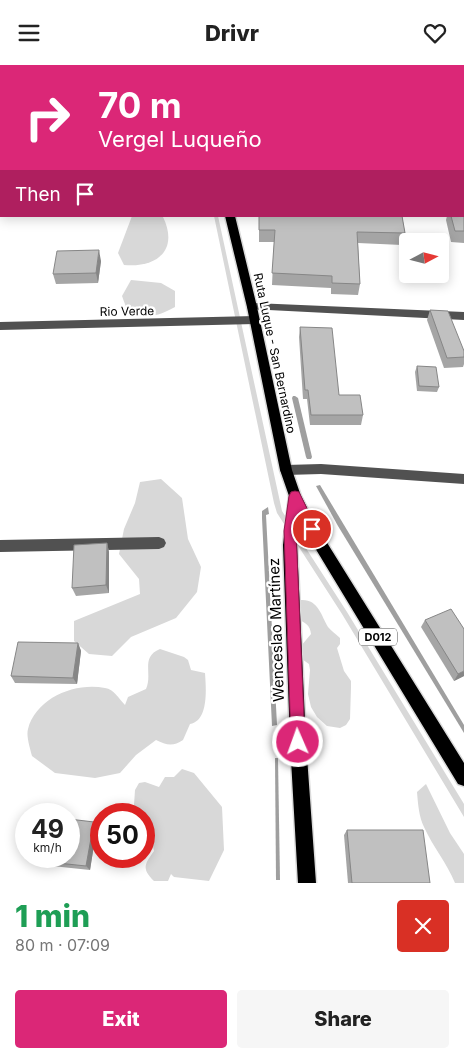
<!DOCTYPE html>
<html lang="en">
<head>
<meta charset="utf-8">
<style>
	body { margin:0; font-family:Inter,sans-serif; background:#f6f6f6; color:#222; height:100vh; display:flex; flex-direction:column; font-size:19px; white-space:nowrap }
	* { box-sizing:border-box; margin:0 }
	p { font-size:16px; color:#767676 }
	.icon { flex:none; width:28px; height:28px; fill:none; stroke:currentColor; stroke-width:2; stroke-linecap:round; stroke-linejoin:round }
	.map { position:relative; height:818px; overflow:hidden }
	.side { display:flex; flex-direction:column; background:#fff; flex:1 }
	.side>* { flex:none }
	.top-card { position:absolute; left:0px; top:0px; width:465px; height:152px; box-shadow:0 2px 12px #0003; background:#db2777; color:#fff; overflow:hidden }
	.needle { width:32px; rotate:83deg }
	.buttons { position:absolute; left:399px; top:168px; display:grid; gap:10px }
	.buttons a { display:grid; place-items:center; width:50px; height:50px; border-radius:5px; background:#fff; box-shadow:0 2px 12px #0003; font-size:25px }
	.speed { position:absolute; left:15px; top:738px; display:flex; gap:10px; font-size:25px; font-weight:700; text-align:center }
	.speed>* { display:grid; place-content:center; width:65px; height:65px; border-radius:50%; background:#fff; box-shadow:0 2px 12px #0003; line-height:1 }
	.speed small { font-size:12px; font-weight:400 }
	.speed .limit { border:8px solid #d22; background:#fff; color:#111 }
	.pin { position:absolute; display:grid; place-items:center; width:42px; height:42px; color:#fff; margin:-21px; border:2px solid #fff; border-radius:50%; box-shadow:0 1px 5px #0007 }
	.me { position:absolute; width:55px; margin:-28px; rotate:358deg; stroke-linejoin:round; filter:drop-shadow(0 0 4px #0008) }
	.turn { display:flex; align-items:center; gap:18px; height:105px; padding:0 15px; font-size:22px }
	.turn .icon { width:65px; height:65px; stroke-width:2.5 }
	.turn b { display:block; font-size:35px; line-height:42px }
	.then { display:flex; align-items:center; height:48px; padding:0 15px; background:#0003; gap:10px; font-size:19px }
	.round { display:grid; place-items:center; flex:none; width:52px; height:52px; border-radius:5px; background:#f6f6f6 }
	.headline { display:flex; align-items:center; justify-content:space-between; height:85px; padding:0 15px }
	h1 { font-size:30px; font-weight:800; line-height:38px; color:#1e9e55 }
	.action { display:flex; gap:10px; margin-top:auto; padding:10px 15px }
	.action a { flex:1; height:58px; border-radius:5px; background:#db2777; color:#fff; font-size:20px; font-weight:800; line-height:58px; text-align:center }
	.action a+a { background:#f6f6f6; color:#222 }
	header { display:flex; justify-content:space-between; align-items:center; height:65px; padding:0 15px; background:#fff; font-size:22px; font-weight:800 }
	.map>svg:first-child { display:block }
	.green { fill:#d8d8d8 }
	.water { fill:#9f9f9f }
	.lines { fill:none; stroke-linecap:round; stroke-linejoin:round }
	.stream { fill:#9f9f9f; fill-rule:evenodd }
	.major-casing { stroke:#dbdbdb; stroke-width:3 }
	.minor { fill:#515151; fill-rule:evenodd }
	.major { fill:#000; fill-rule:evenodd }
	.wall { fill:#a5a5a5 }
	.shaded-wall { fill:#868686 }
	.building { fill:#c0c0c0; stroke:#868686 }
	.route { fill:#db2777; stroke:#8e194d }
	.labels { text-anchor:middle; dominant-baseline:central; stroke-width:4.5; stroke-linejoin:round; paint-order:stroke }
	.shield { fill:#fff; stroke:#4c4c4c; stroke-width:1 }
	.shield-label { font-size:11px; font-weight:bold; fill:#000 }
	.street-label { font-size:12px; fill:#000; stroke:#fff }
	.near-street-label { font-size:15px; fill:#000; stroke:#fff }
</style>
</head>
<body>
<header><svg class="icon" aria-label="menu" viewBox="0 0 24 24"><path d="M4 6h16M4 12h16M4 18h16"/></svg>Drivr<svg class="icon" aria-label="heart" viewBox="0 0 24 24"><path d="M12 20l-8-8c-3-5 5-10 8-4 3-6 11-1 8 4z"/></svg></header>
<div class="map">
<svg width="464" height="818" viewBox="0 0 464 818">
	<rect width="100%" height="100%" fill="#fff"/>
	<g class="green">
		<path d="M132 151 163 152C179 185 157 203 124 200L118 188Z"/>
		<path d="M214 151H218L282 446 347 547 464 739V752L342 549 277 448 274 438Z"/>
		<path d="M131 215 161 218 175 226V242C154 253 147 254 126 242L122 231Z"/>
		<path d="M161 414 182 433 188 474 201 502 197 527 176 553 131 572 112 591 89 589 74 576V556L140 529 139 514 119 489 124 464 135 438 140 417Z"/>
		<path d="M301 535C318 534 321 550 328 562 331 566 336 569 340 573V579L337 583 344 606 351 616V622L350 654 346 660 340 663 327 661 317 652 311 642 308 629 310 605 309 599 299 592 301 581 311 569C310 560 305 557 296 554L291 540Z"/>
		<path d="M160 584 184 592 188 595 191 605 205 608C206 623 209 656 190 659L183 675C173 682 166 680 156 675L136 690 120 708 95 713 55 708 32 691C30 683 26 671 28 664 36 633 75 617 105 623 114 624 119 634 125 640L128 632 146 624C153 609 140 592 160 584Z"/>
		<path d="M182 704 194 708 222 742 224 785 209 816 174 812 171 809 168 816H154C141 803 145 799 154 786 152 778 152 770 151 762 148 752 140 747 134 740L135 725 139 718 145 717 159 722 165 712H174Z"/>
		<path d="M426 719 450 768 464 789V818H455C447 798 433 782 424 762 419 752 418 739 417 727Z"/>
	</g>
	<g class="water">
		<path d="M320 420 464 660V668L338 461 316 421Z"/>
		<path d="M268 442 269 449 266 450 277 660 272 661 262 453V446Z"/>
		<path d="M275 693H278L280 815H276Z"/>
	</g>
	<g class="lines">
		<path class="stream" d="M293 331H295L298 333 312 392 311 394H307L306 392 292 333Z"/>
		<defs>
			<g id="major">
				<rect x="188" y="0" width="8" height="1"/>
				<path d="M225 151H235L257 242 292 405 301 431 316 460 464 698V721L458 719 306 468 299 452 297 480 306 677 316 818H298L290 677 283 480 289 431 280 405 247 242Z"/>
			</g>
		</defs>
		<use href="#major" class="major-casing"/>
		<g class="minor">
			<rect x="0" y="126" width="1" height="6"/>
			<path d="M252 238 464 247V255L248 244 247 242Z"/>
			<path d="M255 251 260 255 255 259 0 265V257Z"/>
			<path d="M321 399 464 409V419L321 409 286 410 282 409 280 405 282 401 286 400Z"/>
			<path d="M159 472 164 474 166 478 164 482 159 484 0 487V475Z"/>
		</g>
		<use href="#major" class="major"/>
	</g>
	<g class="wall">
		<path d="M464 144V178L451 177 446 155 447 151H451Z"/>
		<path d="M259 151H402L405 168 402 180 358 178 360 219 358 230 331 229V223L272 220 274 177H259Z"/>
		<path d="M101 196 98 218 56 219 53 209Z"/>
		<path d="M430 245 464 286V299L463 302 444 303 427 255Z"/>
		<path d="M300 262 339 330 363 350 361 360H310L307 334H303L299 272Z"/>
		<path d="M417 301 439 322 437 327 417 326 415 307Z"/>
		<path d="M107 478 109 487V528L76 531 72 523Z"/>
		<path d="M425 555 464 611 454 616 421 562Z"/>
		<path d="M78 578 81 586 77 619 15 618 11 611Z"/>
		<path d="M94 757 97 761 90 805 33 799 29 795Z"/>
		<path d="M347 765 430 818H348L344 770Z"/>
	</g>
	<g class="shaded-wall">
		<path d="M99 185 101 196 98 218 96 208Z"/>
		<path d="M107 478 109 487V528L106 520Z"/>
		<path d="M78 578 81 586 77 619 73 613Z"/>
		<path d="M464 606V611L454 616 458 609Z"/>
		<path d="M94 757 97 761 90 805 86 801Z"/>
	</g>
	<g class="building">
		<rect x="212" y="0" width="42" height="1"/>
		<path d="M464 144V166H455L451 151H464Z"/>
		<path d="M259 151H402L405 168 357 167 360 219 332 218V211L272 208 275 165H259Z"/>
		<path d="M99 185 96 208 53 209 57 186Z"/>
		<path d="M430 245 448 246 464 286V292L447 293Z"/>
		<path d="M300 262 332 263 339 330H360L363 350H311L308 325H305Z"/>
		<path d="M417 301 436 302 439 322 419 321Z"/>
		<path d="M107 478 106 520 72 523 74 480Z"/>
		<path d="M451 544 464 564V606L458 609 425 555Z"/>
		<path d="M18 577 78 578 73 613 11 611Z"/>
		<path d="M69 754 94 757 86 801 29 795V791H69Z"/>
		<path d="M347 765H423L430 818H352Z"/>
	</g>
	<path class="route" d="M295 426 299 427 317 464 316 467H307L298 449 296 466 305 677 303 682 298 685 293 682 291 677 284 466 289 431 291 427Z"/>
	<g class="labels">
		<rect class="shield" x="359" y="563.5" width="38" height="17" rx="4"/>
		<g class="shield-label">
			<text x="378" y="572">D012</text>
		</g>
		<g class="street-label">
			<text transform="translate(127 246) rotate(-1)">Rio Verde</text>
			<text transform="translate(275 288) rotate(78)">Ruta Luque - San Bernardino</text>
		</g>
		<g class="near-street-label">
			<text transform="translate(276 565) rotate(-92)">Wenceslao Martínez</text>
		</g>
	</g>
</svg>
<div class="buttons">
<a><svg class="needle" viewBox="-14 -14 28 28"><path d="M0-13l5 13h-10z" fill="#e53935"/><path d="M0 13l5-13h-10z" fill="#767676"/></svg></a>
</div>
<div class="speed"><div>49<small>km/h</small></div><div class="limit">50</div></div>
<div class="pin" style="left:312px;top:464px;background:#d93025"><svg class="icon" aria-label="arrive" viewBox="0 0 24 24"><path d="M6 21V4h12l-3 4 3 4H6"/></svg></div>
<svg class="me" style="left:298px;top:677px" viewBox="-20 -20 40 40"><circle r="17" fill="#db2777" stroke="#fff" stroke-width="3"/><path d="M0-11L8 9 0 5-8 9z" fill="#fff"/></svg>
<div class="top-card">
<div class="turn"><svg class="icon" aria-label="right" viewBox="0 0 24 24"><path d="M7 20v-9h11M14 6l5 5-5 5"/></svg><div><b>70 m</b>Vergel Luqueño</div></div>
<div class="then">Then<svg class="icon" aria-label="arrive" viewBox="0 0 24 24"><path d="M6 21V4h12l-3 4 3 4H6"/></svg></div>
</div>
</div>
<section class="side">
<div class="headline"><div><h1>1 min</h1><p>80 m · 07:09</p></div><a class="round" style="background:#d93025;color:#fff"><svg class="icon" aria-label="close" viewBox="0 0 24 24"><path d="M6 6l12 12M18 6L6 18"/></svg></a></div>
<div class="action"><a>Exit</a><a>Share</a></div>
</section>
</body>
</html>
